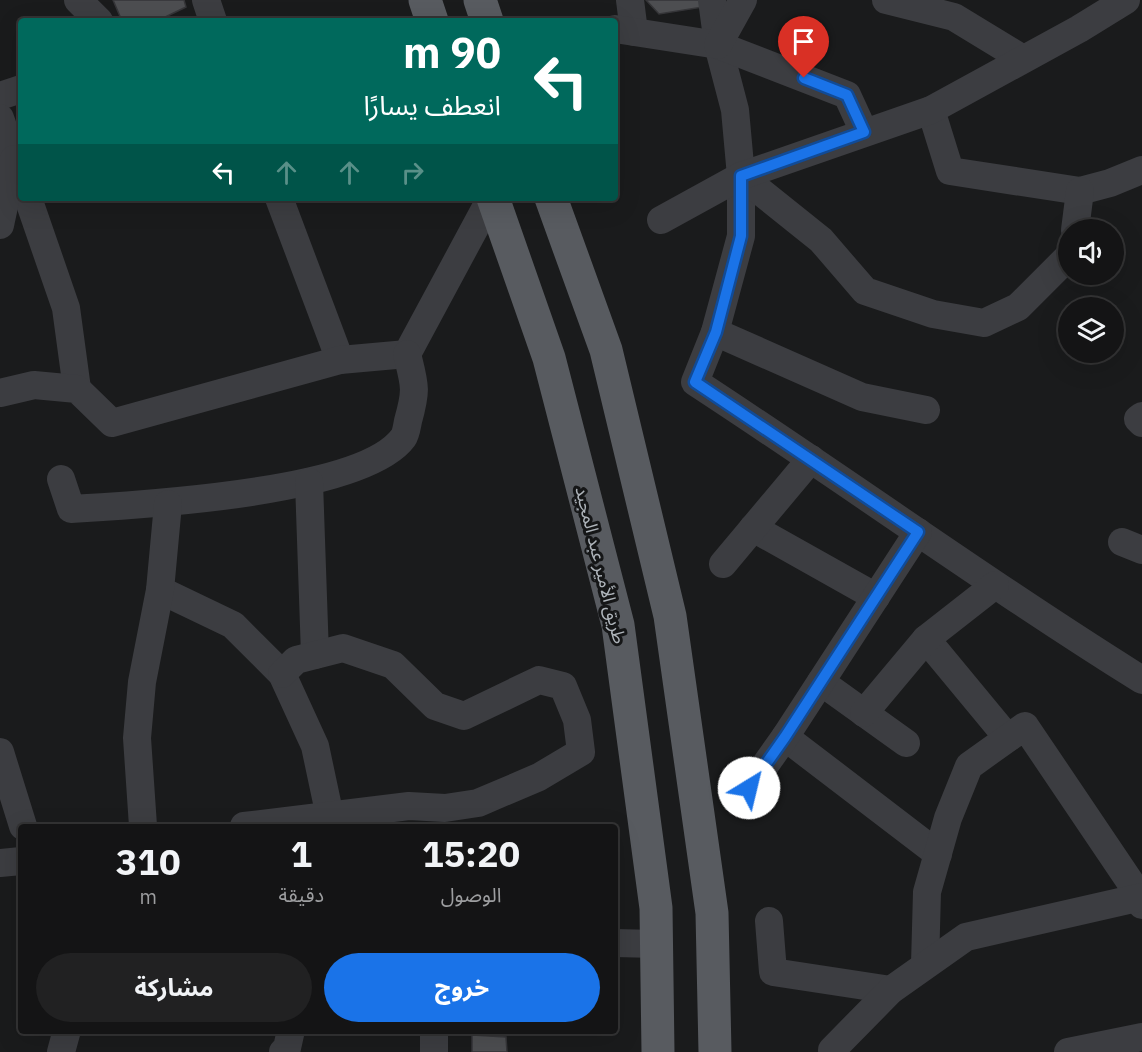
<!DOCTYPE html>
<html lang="ar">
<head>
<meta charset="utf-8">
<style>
	body { margin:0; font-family:"IBM Plex Sans","Noto Sans Arabic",sans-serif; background:#212122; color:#f1f3f6; direction:rtl; height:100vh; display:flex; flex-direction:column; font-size:22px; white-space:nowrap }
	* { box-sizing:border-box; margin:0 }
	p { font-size:20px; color:#9d9ea0 }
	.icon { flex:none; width:33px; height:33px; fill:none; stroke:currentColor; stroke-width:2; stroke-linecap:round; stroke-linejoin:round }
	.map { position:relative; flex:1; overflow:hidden; direction:ltr }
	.sheet { position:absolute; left:18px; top:824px; width:600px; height:210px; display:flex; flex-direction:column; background:#141415; border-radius:6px; box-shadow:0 6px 24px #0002,0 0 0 2px #333334; direction:rtl }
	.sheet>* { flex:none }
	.guide { position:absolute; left:18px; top:18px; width:600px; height:183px; border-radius:6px; box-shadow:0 6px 24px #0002,0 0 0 2px #333334; direction:rtl; background:#00695c; color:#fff; overflow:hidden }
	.fabs { position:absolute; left:1058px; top:219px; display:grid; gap:12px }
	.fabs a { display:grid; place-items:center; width:66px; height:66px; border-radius:50%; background:#141415; box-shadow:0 6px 24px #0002,0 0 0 2px #333334; font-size:30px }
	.pin { position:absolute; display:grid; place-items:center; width:51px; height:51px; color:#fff; margin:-62px -26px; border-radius:50% 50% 50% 0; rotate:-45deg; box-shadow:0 0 6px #0007 }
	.pin .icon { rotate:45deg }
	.me { position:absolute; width:66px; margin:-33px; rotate:36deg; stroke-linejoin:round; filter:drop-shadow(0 0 4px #0008) }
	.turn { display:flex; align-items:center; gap:21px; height:126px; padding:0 18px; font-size:27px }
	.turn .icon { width:78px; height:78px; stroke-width:2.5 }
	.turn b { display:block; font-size:42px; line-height:51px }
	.lanes { display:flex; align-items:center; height:57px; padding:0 18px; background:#0003; justify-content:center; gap:30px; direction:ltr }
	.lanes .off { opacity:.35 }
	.eta { display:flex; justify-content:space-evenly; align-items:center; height:102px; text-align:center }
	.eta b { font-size:36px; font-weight:700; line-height:42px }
	.button { display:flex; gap:12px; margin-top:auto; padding:12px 18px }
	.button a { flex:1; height:69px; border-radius:36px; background:#1a73e8; color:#fff; font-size:24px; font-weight:700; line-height:69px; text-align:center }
	.button a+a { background:#212122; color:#f1f3f6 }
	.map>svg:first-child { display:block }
	.building { fill:#4d4e51; stroke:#353538; stroke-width:1.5 }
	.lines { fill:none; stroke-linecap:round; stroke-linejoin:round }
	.minor { stroke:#3c3d41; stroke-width:28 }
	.major { stroke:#585b60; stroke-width:33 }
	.route-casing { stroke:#114b97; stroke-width:15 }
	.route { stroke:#1a73e8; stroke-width:10 }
	.labels { text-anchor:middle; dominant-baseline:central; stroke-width:6; stroke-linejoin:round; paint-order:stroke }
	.street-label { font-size:18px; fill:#aeb4ba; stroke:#151617 }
</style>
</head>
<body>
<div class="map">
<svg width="1142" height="1052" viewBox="0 0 1142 1052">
	<rect width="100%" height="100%" fill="#1a1b1c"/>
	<g class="building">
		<path d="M113 0H184L186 7 157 21H122Z"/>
		<path d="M646 0H702L703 7 659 14Z"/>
		<path d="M472 1035 506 1037 507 1052H472Z"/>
	</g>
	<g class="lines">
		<g class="minor">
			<path d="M78 0 99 21"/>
			<path d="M206 0 213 21"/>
			<path d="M630 0 634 32"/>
			<path d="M712 0 718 45 735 110 741 176V236L715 332 695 382C845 480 990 585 1142 680"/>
			<path d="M886 0 954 17 1023 59"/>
			<path d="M615 29 718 45 847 95 864 132"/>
			<path d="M718 45 743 0"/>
			<path d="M0 96 21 89"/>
			<path d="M931 110 950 171 1080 191 1110 183 1142 170"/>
			<path d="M0 118 20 176"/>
			<path d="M741 176 821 240 865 291 933 314 984 323 1018 307 1068 257"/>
			<path d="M28 198 66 308 77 389"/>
			<path d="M279 198 340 360"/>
			<path d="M661 220 741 176 931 110 1079 29 1126 0"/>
			<path d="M0 225 14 159"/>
			<path d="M1075 230 1080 191"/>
			<path d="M715 332 862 397 926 410"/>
			<path d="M0 393 34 385 77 389 112 423 340 360 407 354 491 198"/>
			<path d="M1142 416 1138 419 1142 423"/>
			<path d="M61 479 71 509C140 505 362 493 403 438 406 434 407 426 408 421 417 389 415 386 407 354"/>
			<path d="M309 482 315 655"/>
			<path d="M753 528 876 597"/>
			<path d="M1122 542 1142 550"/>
			<path d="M723 564 811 459"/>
			<path d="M160 590 233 625 282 674 315 746 332 826"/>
			<path d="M926 639 1008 738"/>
			<path d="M821 682 906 743"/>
			<path d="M864 713 926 639 995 585"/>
			<path d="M785 737 938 854"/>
			<path d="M0 752 23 826"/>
			<path d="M749 788 785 737 918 532"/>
			<path d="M143 826 137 738 142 682 160 590 168 504"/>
			<path d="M244 826 409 806 445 808 478 803 539 777 581 752 577 720 563 686 539 680 464 716 435 706 393 665 343 648 296 660 282 674"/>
			<path d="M0 863 21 861"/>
			<path d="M769 921 773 972 891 990"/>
			<path d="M615 943 656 944"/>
			<path d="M925 964 927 892 948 818 969 766 1025 726 1141 898 1142 905"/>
			<path d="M434 1030V1052"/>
			<path d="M61 1052 67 1030"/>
			<path d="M283 1052 287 1048 291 1030"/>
			<path d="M834 1052 832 1050 891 990 966 937 1142 897"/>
			<path d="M1068 1052 1142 1037"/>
		</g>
		<g class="major">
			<path d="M425 0 432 21"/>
			<path d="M480 0 487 21"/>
			<path d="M493 198 549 358 618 625 656 908 658 1052"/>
			<path d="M551 198 606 350 670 616 712 913 715 1052"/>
		</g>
	</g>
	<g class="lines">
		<defs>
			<path id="route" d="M749 788 785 737 918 532 695 382 716 332 741 236V176L864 132 847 95 804 78"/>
		</defs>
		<use href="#route" class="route-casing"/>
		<use href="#route" class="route"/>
	</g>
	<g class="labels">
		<g class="street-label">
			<text transform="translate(601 565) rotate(76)">طريق الأمير عبد المجيد</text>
		</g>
	</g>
</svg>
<div class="fabs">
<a><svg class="icon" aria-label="sound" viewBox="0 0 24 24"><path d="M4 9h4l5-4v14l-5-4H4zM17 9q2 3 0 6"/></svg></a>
<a><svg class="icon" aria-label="layers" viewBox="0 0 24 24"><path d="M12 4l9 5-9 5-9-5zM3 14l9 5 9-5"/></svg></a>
</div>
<div class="pin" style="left:804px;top:78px;background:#d93025"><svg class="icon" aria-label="arrive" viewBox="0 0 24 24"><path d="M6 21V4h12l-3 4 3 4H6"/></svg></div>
<svg class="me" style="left:749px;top:788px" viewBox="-20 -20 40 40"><circle r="19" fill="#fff"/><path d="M0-13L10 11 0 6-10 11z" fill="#1a73e8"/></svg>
<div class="guide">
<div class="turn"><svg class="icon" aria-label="left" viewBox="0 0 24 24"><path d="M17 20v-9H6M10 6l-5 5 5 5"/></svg><div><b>90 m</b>انعطف يسارًا</div></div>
<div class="lanes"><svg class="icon" aria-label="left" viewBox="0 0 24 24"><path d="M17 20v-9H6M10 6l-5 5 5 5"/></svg><svg class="icon off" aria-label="ahead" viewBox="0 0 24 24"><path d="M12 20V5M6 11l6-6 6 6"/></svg><svg class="icon off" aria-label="ahead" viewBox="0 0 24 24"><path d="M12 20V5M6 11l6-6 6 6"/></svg><svg class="icon off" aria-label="right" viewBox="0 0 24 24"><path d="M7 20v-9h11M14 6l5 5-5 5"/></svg></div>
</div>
<section class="sheet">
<div class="eta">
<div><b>15:20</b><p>الوصول</p></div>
<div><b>1</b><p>دقيقة</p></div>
<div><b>310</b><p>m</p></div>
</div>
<div class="button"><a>خروج</a><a>مشاركة</a></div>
</section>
</div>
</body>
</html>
